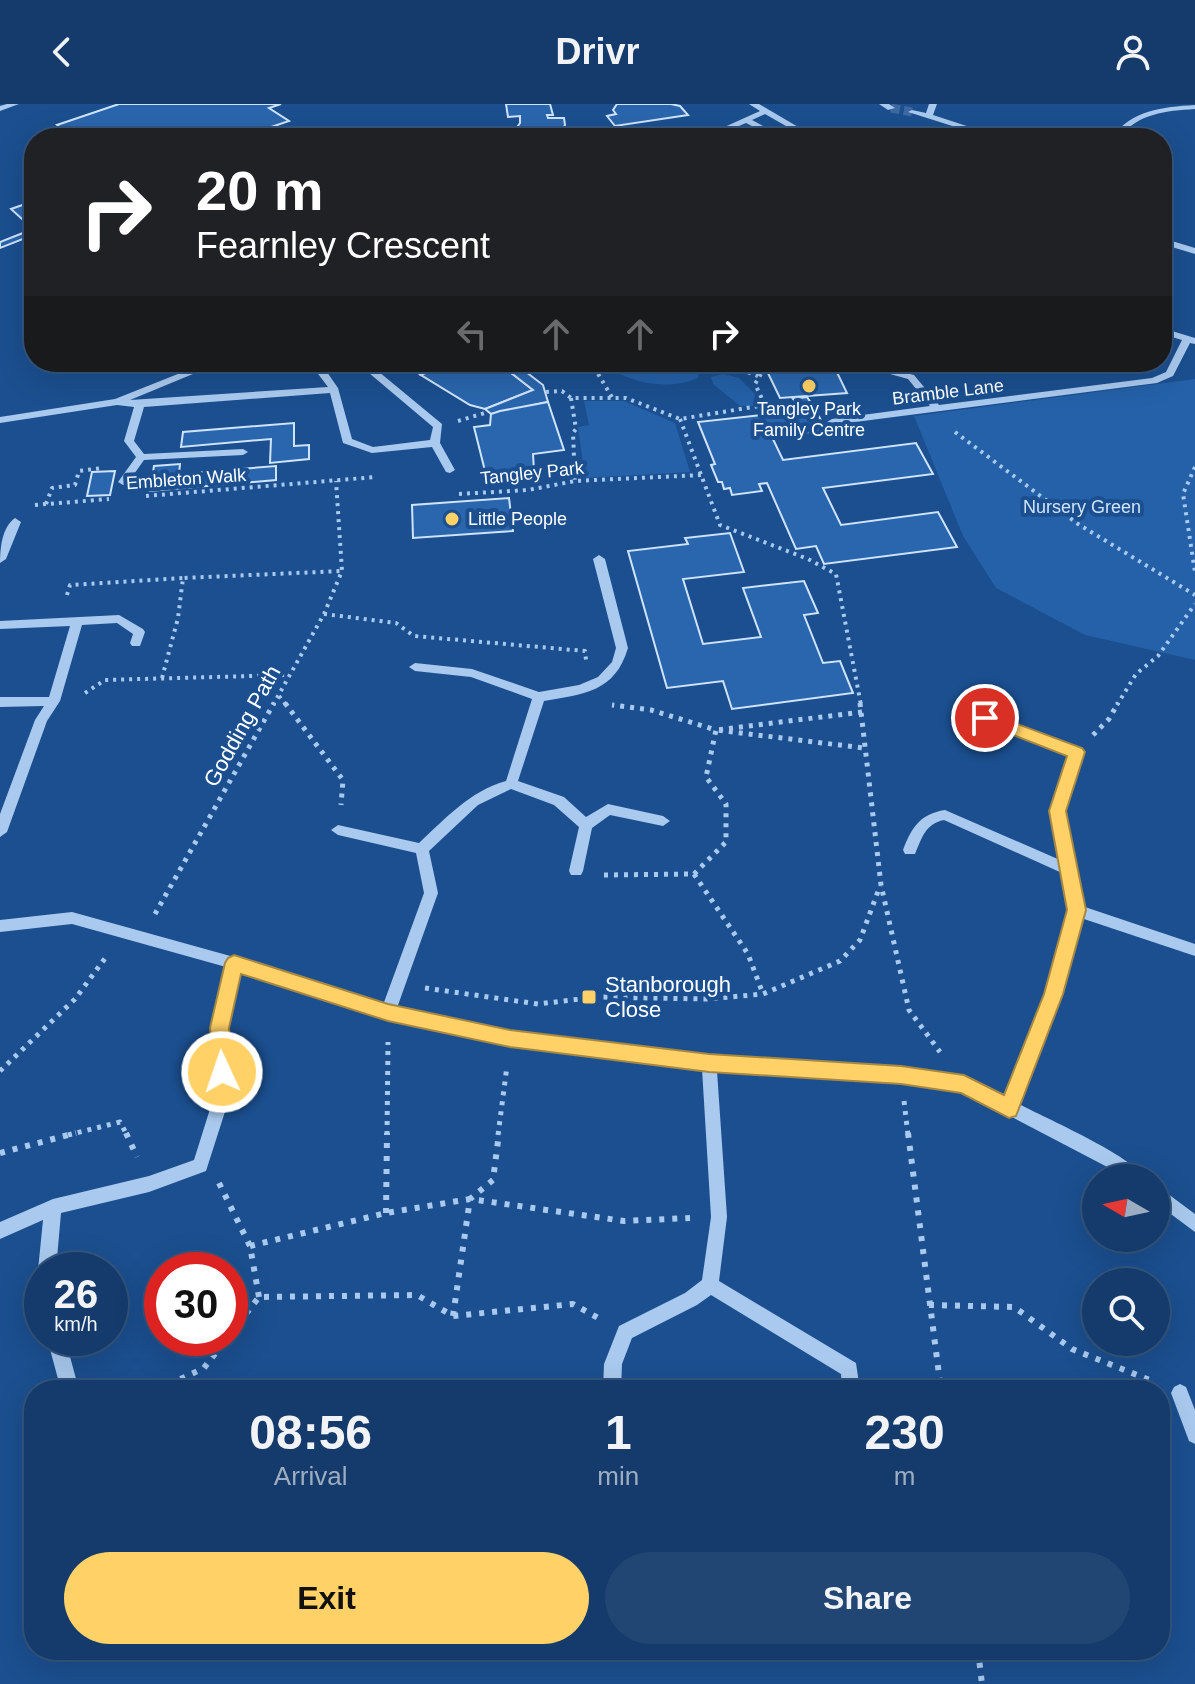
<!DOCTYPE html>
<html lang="en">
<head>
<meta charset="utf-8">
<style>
	body { margin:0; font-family:Helvetica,sans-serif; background:#214673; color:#f1f3f6; height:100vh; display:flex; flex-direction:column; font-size:30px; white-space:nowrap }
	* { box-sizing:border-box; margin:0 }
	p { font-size:26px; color:#9dadc1 }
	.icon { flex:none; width:44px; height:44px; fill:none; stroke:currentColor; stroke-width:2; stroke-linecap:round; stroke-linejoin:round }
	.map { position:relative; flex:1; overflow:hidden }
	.sheet { position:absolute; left:24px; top:1276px; width:1146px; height:280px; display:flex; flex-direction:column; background:#143b6b; border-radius:32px; box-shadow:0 8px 32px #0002,0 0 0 2px #33557e }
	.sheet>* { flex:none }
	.guide { position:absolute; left:24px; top:24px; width:1148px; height:244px; border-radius:32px; box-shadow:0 8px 32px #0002,0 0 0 2px #33557e; background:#202124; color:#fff; overflow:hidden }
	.needle { width:52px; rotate:279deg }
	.tools { position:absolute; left:1082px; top:1060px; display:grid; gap:16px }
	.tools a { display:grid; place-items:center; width:88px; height:88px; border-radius:50%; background:#143b6b; box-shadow:0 8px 32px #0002,0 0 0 2px #33557e; font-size:40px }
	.speed { position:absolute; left:24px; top:1148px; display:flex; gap:16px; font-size:40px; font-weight:700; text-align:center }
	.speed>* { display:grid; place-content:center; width:104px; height:104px; border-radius:50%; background:#143b6b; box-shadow:0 8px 32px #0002,0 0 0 2px #33557e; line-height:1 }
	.speed small { font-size:20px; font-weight:400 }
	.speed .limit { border:12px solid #d22; background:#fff; color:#111 }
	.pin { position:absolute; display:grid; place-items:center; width:68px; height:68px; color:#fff; margin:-34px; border:4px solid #fff; border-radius:50%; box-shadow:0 2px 8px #0007 }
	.me { position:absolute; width:88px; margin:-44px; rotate:357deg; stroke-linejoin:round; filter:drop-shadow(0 0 6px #0008) }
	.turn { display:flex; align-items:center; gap:28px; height:168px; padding:0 40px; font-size:36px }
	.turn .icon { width:104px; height:104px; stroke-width:2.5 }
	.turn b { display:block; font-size:56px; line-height:68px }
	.lanes { display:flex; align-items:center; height:76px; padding:0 40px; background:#0003; justify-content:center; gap:40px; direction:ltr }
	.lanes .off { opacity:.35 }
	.eta { display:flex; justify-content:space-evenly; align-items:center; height:136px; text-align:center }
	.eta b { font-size:48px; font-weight:700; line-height:56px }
	.primary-button { display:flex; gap:16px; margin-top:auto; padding:16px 40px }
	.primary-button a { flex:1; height:92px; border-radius:48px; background:#ffd166; color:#111; font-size:32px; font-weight:700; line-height:92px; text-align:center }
	.primary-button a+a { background:#214673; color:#f1f3f6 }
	header { display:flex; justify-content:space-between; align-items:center; height:104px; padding:0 40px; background:#143b6b; font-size:36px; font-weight:700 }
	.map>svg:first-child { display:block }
	.green { fill:#2461a8 }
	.building { fill:#2a66ad; stroke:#cfe3fa; stroke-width:2 }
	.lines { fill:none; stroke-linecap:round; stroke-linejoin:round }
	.minor-tunnel { stroke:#3d69a0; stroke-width:9; stroke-dasharray:9 4; stroke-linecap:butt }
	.path-far3 { stroke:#a9c9ee; stroke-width:3; stroke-dasharray:2 4; stroke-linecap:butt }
	.path-far2 { stroke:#a9c9ee; stroke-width:4; stroke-dasharray:3 5; stroke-linecap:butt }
	.path-far1 { stroke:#a9c9ee; stroke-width:5; stroke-dasharray:4 6; stroke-linecap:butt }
	.path { stroke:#a9c9ee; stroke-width:6; stroke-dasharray:5 8; stroke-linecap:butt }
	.minor { fill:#a9c9ee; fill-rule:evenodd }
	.route { fill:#ffd166; stroke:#a68842; stroke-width:2 }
	.poi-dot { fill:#ffd166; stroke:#1b4f8f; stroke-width:3 }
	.labels { text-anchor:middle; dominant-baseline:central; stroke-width:8; stroke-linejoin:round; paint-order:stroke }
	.far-street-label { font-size:18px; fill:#fff; stroke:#1b4f8f }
	.far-poi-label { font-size:18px; fill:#fff; stroke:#1b4f8f }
	.far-park-label { font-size:18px; fill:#cfe3fa; stroke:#1b4f8f }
	.street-label { font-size:22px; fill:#fff; stroke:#1b4f8f }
	.poi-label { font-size:22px; fill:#fff; stroke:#1b4f8f; text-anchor:start }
</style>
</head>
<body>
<header><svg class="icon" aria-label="back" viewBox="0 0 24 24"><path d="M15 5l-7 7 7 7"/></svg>Drivr<svg class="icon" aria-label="person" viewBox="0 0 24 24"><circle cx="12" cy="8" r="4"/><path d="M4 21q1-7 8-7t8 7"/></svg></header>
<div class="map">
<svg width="1195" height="1580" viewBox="0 0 1195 1580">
	<rect width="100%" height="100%" fill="#1b4f8f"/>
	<g class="green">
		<path d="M599 258H696L700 262 698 274C664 288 628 278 599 258Z"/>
		<path d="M723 270 739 274 755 290 753 302H740L713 280 711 273Z"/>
		<path d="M1195 275V556L1085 531 996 484 963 432 914 312Z"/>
		<path d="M584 297H624L675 319 690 368 585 374 578 323 589 321Z"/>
	</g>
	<g class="building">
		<path d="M119 0H281L269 4 289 17 239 34H63L70 32 57 21Z"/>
		<path d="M506 0H550L553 11H547L548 14H564L565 21 557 34 515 26 520 19V12L508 13Z"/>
		<path d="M617 0H671L680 2 688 11 615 22 607 12 616 10 613 6Z"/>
		<path d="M34 97V125H33L11 105Z"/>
		<path d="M23 129 28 133 0 144V138Z"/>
		<path d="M403 258H449L421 271Z"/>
		<path d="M449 258H497L533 286 485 305 470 301 421 271Z"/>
		<path d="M497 258H513L543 281 548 298 491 310 485 305 533 286Z"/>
		<path d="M832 258 847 289 780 294 766 265Z"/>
		<path d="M807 293 815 305 802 306 793 295Z"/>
		<path d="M548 298 564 346 533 350 534 367 486 371 474 323 490 321 491 310 500 307Z"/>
		<path d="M815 305 826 326 772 333 783 356 916 339 933 370 823 384 841 421 938 408 957 443 824 460 816 442 796 445 767 379 759 380 762 387 732 391 730 384 724 385 722 378H718L711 361 715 360 698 318Z"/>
		<path d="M294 319V342L309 341V355L270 359 271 335 181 343 183 328Z"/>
		<path d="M180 360 179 370 276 362V376L150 387 154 362Z"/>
		<path d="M115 367 110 391 87 392 92 368Z"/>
		<path d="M509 394 513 427 413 434 412 401Z"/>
		<path d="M730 429 744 468 683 475 703 540 761 533 743 484 804 477 818 509 804 511 823 559 840 557 853 589 732 605 723 577 667 584 628 447 688 440 685 434Z"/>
	</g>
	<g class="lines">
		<path class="minor-tunnel" d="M891 4 912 8"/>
		<g class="path-far3">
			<path d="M591 258 595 265"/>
			<path d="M721 258 738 265"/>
			<path d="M763 265 767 258"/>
		</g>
		<g class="path-far2">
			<path d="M594 263 613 295"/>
			<path d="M733 263 758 272"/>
			<path d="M765 263 755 280 765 301 797 300"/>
			<path d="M546 288 562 287 571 294H626L680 315 765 301"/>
			<path d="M571 294 576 325 573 329 575 377"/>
			<path d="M680 315 720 421 808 455 836 470 861 601"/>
			<path d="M458 317 488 308"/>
			<path d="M955 328 1078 420 1195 491"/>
			<path d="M1195 363 1183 390 1195 468"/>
			<path d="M459 390 528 386 575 377 701 371"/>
			<path d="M146 392 376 373"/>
			<path d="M46 400 52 384 75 381 79 367 102 364"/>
			<path d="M35 401 109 395"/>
			<path d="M67 491 70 481 183 474"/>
			<path d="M324 510 396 519 414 532 585 547 586 556"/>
			<path d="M162 574 178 514 183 474 342 467"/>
			<path d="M85 589 105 576 288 571"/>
			<path d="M279 592 286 601"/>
			<path d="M273 601 324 510 342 467 336 377"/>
			<path d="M1117 601 1136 570 1158 552 1195 500"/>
		</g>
		<g class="path-far1">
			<path d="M285 599 343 676 341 701"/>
			<path d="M860 599 881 781 909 906 940 948"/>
			<path d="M862 608 716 626 864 644"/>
			<path d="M1093 631 1109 615 1118 599"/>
			<path d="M694 770 748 850 763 890"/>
			<path d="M604 771 694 770 726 738V700L706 673 716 626 651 606 612 601"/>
			<path d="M155 810 274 599"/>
			<path d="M425 884 538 900 598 893 707 895 763 890 840 857 860 836 880 782"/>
			<path d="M0 967 75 895 106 853"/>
			<path d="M904 997 908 1031"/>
			<path d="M68 1031 120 1018 127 1031"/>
			<path d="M387 1031 388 938"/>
			<path d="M498 1031 507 962"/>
		</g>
		<g class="path">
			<path d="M126 1029 137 1053"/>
			<path d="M908 1029 941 1286"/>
			<path d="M0 1049 76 1029"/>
			<path d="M219 1079 250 1142 259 1193"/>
			<path d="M386 1109 387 1029"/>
			<path d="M250 1142 386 1109 470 1095 624 1117 690 1114"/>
			<path d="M929 1201 1014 1203 1072 1245 1152 1277"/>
			<path d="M453 1212 470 1095 493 1076 499 1029"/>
			<path d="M230 1230 259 1193 417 1191 453 1212 573 1200 600 1215"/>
			<path d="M157 1286 204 1264 227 1234"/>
			<path d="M978 1546 982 1580"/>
		</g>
		<g class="minor">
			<path d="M7 0H19L0 7V2Z"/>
			<path d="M749 0H759L817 34H807L765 10 752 16 785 34H775L746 19 711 34H700L760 7Z"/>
			<path d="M879 0H889L895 4 888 6Z"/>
			<path d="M929 0H937L933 11 982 27 1026 34 981 31 908 8 912 6 926 9Z"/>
			<path d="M1195 1V5C1166 7 1138 9 1119 34H1111C1132 6 1162 3 1195 1Z"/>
			<path d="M1162 134 1195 144V150L1162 140Z"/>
			<path d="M1162 224 1195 234V240L1190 239 1173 272 1157 279 832 321 827 318 832 315 930 302 908 275 847 258H864L914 271 939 301 1152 274 1166 268 1182 236 1162 230Z"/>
			<path d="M208 258H222L130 296 328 283 309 258H320L338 284 352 335 373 343 430 336 433 323 356 258H367L442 320 440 339 455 366 450 369 446 368 432 343 372 349 343 339 330 289 144 303 134 337 144 350 243 345 248 348 243 351 144 356 127 380 123 381 118 378 136 353 124 337 134 303 117 301 0 319V313L115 295Z"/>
			<path d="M15 414 21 418 6 455 0 459C0 444 2 423 15 414Z"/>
			<path d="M599 451 605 455 628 544C615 588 584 590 544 597L518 677 564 693 586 713 608 700 663 712 670 717 663 722 610 711 592 724 583 767 581 771H571L569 767 579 723 554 701 511 685 478 701 429 747 438 789 397 904 510 928 709 952 901 964 964 973 1006 994 1047 890 1069 806 1062 769 944 716C925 720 922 734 915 750H905L903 746C912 723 920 710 945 706L1060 756 1051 707 1069 650 981 617 979 614 985 609 1081 645 1082 648 1065 707 1082 802 1195 840V852L1081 814 1061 890 1019 1000C1043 1013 1135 1053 1144 1074H1123L1113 1066 962 987 901 978 717 967 727 1113 719 1177 856 1259 860 1286H842L841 1270 711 1191 697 1201 632 1234 622 1260 621 1286H603L604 1260 619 1222 685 1189 702 1176 711 1113 702 965 510 942 388 916 239 867 227 924 231 989 206 1067 149 1088 61 1109 56 1166H42L41 1172 38 1166 43 1116 0 1135V1118L53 1095 149 1072 194 1056 215 989 211 924 226 863 72 820 0 828V816L72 808 234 853 383 901 424 789 416 749 338 731 331 726 338 721 419 739C446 714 470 687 506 677L532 595 471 573 415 567 409 563 415 559 472 565 539 588 579 581 598 573 612 558 616 544 593 455Z"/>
			<path d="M119 511 143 525 145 528 140 542H132L130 539 133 530 117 519 82 521 60 597 47 617 7 728 0 733V710L35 616 44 602 0 603V593H49L70 522 0 525V517Z"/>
			<path d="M1156 1081 1195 1110V1128L1156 1099Z"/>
			<path d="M47 1234H65L79 1286H61Z"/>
			<path d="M1180 1280 1186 1283 1195 1306V1340L1189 1337 1171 1289 1174 1283Z"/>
		</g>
	</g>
	<path class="route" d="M985 608 1082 644 1085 648 1066 707 1086 806 1063 890 1016 1012 1009 1014 961 989 901 980 709 968 510 943 388 917 241 870 229 924 232 968 229 974 222 977 215 974 210 924 225 859 228 854 234 851 388 900 510 926 709 950 901 962 964 971 1004 991 1044 890 1067 806 1049 707 1067 652 980 618V610Z"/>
	<g class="poi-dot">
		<circle cx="809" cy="282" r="8"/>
		<circle cx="452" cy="415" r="8"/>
		<rect x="581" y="885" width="16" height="16" rx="4"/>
	</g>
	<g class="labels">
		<g class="far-street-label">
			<text transform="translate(948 288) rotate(-7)">Bramble Lane</text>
			<text transform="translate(532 369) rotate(-6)">Tangley Park</text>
			<text transform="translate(186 375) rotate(-4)">Embleton Walk</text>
		</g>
		<g class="far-poi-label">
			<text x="809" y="305">Tangley Park<tspan x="809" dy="21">Family Centre</tspan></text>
			<text x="468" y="415" text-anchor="start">Little People</text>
		</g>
		<g class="far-park-label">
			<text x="1082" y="403">Nursery Green</text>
		</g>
		<g class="street-label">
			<text transform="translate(242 622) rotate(-61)">Godding Path</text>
		</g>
		<g class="poi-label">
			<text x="605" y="880">Stanborough<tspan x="605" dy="25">Close</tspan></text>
		</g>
	</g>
</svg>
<div class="tools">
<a><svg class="needle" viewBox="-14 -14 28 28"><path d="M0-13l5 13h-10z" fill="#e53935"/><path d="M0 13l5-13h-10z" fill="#9dadc1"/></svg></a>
<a><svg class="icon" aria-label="search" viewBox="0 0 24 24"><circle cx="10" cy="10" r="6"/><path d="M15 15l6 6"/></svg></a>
</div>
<div class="speed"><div>26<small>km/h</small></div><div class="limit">30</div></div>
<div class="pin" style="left:985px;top:614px;background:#d93025"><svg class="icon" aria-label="arrive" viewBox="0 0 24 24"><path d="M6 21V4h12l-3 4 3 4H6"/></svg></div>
<svg class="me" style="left:222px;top:968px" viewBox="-20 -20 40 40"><circle r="17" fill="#ffd166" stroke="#fff" stroke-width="3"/><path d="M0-11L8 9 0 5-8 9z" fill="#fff"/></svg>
<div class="guide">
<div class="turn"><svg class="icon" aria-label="right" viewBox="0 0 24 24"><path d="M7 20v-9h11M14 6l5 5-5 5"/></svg><div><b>20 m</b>Fearnley Crescent</div></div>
<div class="lanes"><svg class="icon off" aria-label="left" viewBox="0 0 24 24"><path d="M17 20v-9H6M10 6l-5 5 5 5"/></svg><svg class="icon off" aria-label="ahead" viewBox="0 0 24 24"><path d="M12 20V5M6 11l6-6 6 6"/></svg><svg class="icon off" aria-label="ahead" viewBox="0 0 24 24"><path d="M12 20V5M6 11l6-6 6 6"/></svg><svg class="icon" aria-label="right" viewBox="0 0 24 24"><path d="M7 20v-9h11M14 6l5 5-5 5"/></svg></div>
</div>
<section class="sheet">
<div class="eta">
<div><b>08:56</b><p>Arrival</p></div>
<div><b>1</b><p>min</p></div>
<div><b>230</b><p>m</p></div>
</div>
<div class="primary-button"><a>Exit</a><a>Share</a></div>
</section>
</div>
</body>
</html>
